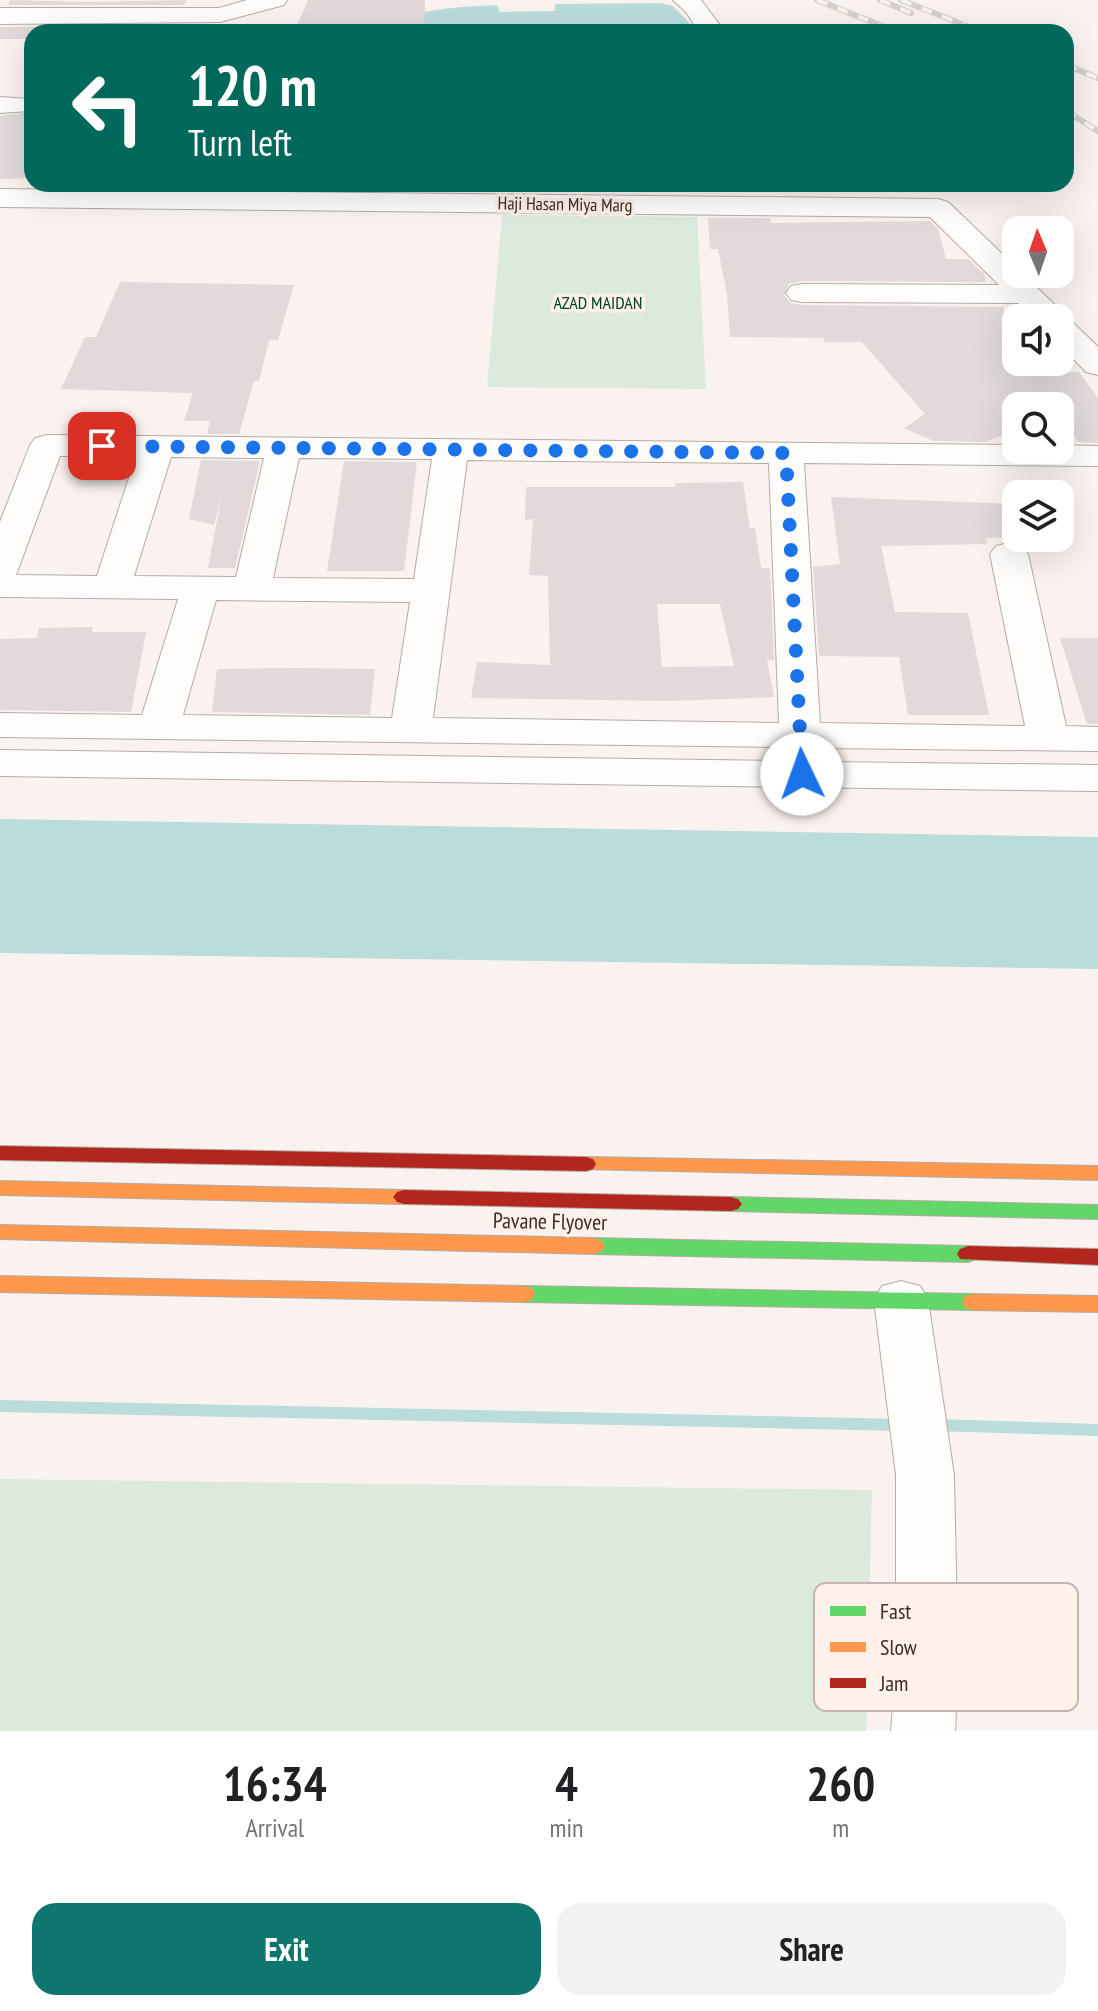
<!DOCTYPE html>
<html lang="en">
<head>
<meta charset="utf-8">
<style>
	body { margin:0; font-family:"PT Sans Narrow",sans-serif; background:#f2f2f2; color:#202124; height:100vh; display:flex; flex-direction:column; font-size:30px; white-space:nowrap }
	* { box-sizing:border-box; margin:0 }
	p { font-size:26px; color:#757577 }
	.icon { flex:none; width:44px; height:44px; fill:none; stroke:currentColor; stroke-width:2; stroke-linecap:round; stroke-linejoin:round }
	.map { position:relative; height:1731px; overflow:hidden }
	.details { display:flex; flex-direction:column; background:#fff; flex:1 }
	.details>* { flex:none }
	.top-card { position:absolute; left:24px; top:24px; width:1050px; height:168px; border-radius:24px; box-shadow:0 8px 32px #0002; background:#00695c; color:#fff; overflow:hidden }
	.needle { width:52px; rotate:358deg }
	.buttons { position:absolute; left:1002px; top:216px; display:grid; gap:16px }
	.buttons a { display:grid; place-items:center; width:72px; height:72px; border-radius:16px; background:#fff; box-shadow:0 8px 32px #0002; font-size:40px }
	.pin { position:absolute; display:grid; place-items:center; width:68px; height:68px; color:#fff; margin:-34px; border-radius:16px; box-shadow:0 4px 12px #0006 }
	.me { position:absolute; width:88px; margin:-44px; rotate:357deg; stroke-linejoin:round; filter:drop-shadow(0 0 6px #0008) }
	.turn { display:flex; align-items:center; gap:28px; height:168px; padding:0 32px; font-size:36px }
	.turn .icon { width:104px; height:104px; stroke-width:2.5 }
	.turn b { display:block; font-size:56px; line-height:68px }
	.eta { display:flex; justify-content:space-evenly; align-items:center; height:136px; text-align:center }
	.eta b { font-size:48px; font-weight:800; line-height:56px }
	.cta { display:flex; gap:16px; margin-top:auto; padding:16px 32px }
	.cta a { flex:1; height:92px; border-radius:24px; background:#0f766e; color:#fff; font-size:32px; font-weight:800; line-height:92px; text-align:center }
	.cta a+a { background:#f2f2f2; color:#202124 }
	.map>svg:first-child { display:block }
	.green { fill:#dbeadb }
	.water { fill:#badcdb }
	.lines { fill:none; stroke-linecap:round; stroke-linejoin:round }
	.stream { fill:#badcdb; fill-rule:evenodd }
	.building { fill:#e1d9da; fill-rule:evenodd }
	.street-casing { stroke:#b4aba6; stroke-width:2 }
	.fast-casing { stroke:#b4aba6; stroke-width:2 }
	.slow-casing { stroke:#b4aba6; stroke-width:2 }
	.jam-casing { stroke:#b4aba6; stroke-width:2 }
	.street { fill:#fefdfc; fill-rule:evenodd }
	.fast { fill:#63d668; fill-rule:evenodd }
	.slow { fill:#ff974d; fill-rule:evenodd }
	.jam { fill:#b3261e; fill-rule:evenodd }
	.rail-casing { stroke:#d2cfce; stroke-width:6 }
	.rail { stroke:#fef1ea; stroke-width:4; stroke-dasharray:11; stroke-linecap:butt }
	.route { stroke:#1a73e8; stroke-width:14; stroke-dasharray:0 25.2 }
	.labels { text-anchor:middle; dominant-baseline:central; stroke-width:7; stroke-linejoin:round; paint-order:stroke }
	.far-street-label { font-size:18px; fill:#392e26; stroke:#fef1ea }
	.far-park-label { font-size:18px; fill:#004223; stroke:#fef1ea }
	.street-label { font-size:22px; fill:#392e26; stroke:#fef1ea }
	.key { fill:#fef1ea; stroke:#c3b6af; stroke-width:2 }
	.key-label { font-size:22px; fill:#392e26 }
</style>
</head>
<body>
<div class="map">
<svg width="1098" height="1731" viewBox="0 0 1098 1731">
	<rect width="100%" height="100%" fill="#faf2ee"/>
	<g class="green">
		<path d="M502 215 697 217 706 389 487 387Z"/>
		<path d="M0 1479 872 1490 866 1731H0Z"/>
	</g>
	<g class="water">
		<path d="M661 3 673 6 698 32H352C406 13 440 7 497 5L500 12 555 11V4Z"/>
		<path d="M0 819 1098 837V969L0 953Z"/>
	</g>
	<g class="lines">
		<g class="stream">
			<path d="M0 1400 903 1419 908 1421 911 1425 908 1429 903 1431 0 1412Z"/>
			<path d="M933 1419 1098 1424V1436L933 1431 928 1429 925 1425 928 1421Z"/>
		</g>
	</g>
	<g class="building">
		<path d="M10 0 87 2 187 0 184 5H8Z"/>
		<path d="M308 0H425L424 32H294Z"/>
		<path d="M175 25 172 32H32V39H0V27Z"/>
		<path d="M32 112V178L0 179V116Z"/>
		<path d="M708 218H770L771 223 930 221 938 229 946 259H968L984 274 986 282 802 281 789 284 784 295 790 303 802 305 1003 307 1016 367 1057 363 1064 373 1079 372 1098 398V443L1078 442 1060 414V406H1016V430L986 442 934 441 904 428 925 414 862 342H824V338L730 337 727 294 718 249H710Z"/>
		<path d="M120 282 294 285 278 340H269L259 381H254L239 434H207L210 421H184L193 393 61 389 85 337H96Z"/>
		<path d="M201 460 260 461 235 568H208L222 494 214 525 189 519Z"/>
		<path d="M344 461 417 462 404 571H327Z"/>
		<path d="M743 482 750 528H755L761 568H770L774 660H767L774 697 669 701 471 698 477 662 550 665 548 576 529 575 533 519 525 520 526 487H676L675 483ZM657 604H720L734 666 662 667Z"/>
		<path d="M831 497 1016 504V537L986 538 987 544 881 546 895 612 968 613 989 715H908L899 657 819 656 813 567 840 564Z"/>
		<path d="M93 627 92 632H146L131 712 0 710V639L37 638 39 628Z"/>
		<path d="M1060 638H1098V724H1087Z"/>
		<path d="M295 668 375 669 370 715 212 712 217 669Z"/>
	</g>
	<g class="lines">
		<defs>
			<g id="street">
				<path d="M247 0H287L284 5 220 22 0 24V8H219Z"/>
				<path d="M673 0H701L725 32H699L686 12Z"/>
				<path d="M0 97 29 99 32 106 29 111 0 113Z"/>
				<path d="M0 189 938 199 948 202 1016 267V274H1023L1098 347V375L1086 372 1060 345V318H1033L1018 303 802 302 791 300 786 293 791 286 802 284 999 285 930 217 0 207Z"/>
				<path d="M47 435 1016 445V450H1060V445L1098 446V466L804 463 820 723 1025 726 990 554 996 546 1009 543 1022 546 1028 554 1066 726 1098 727V751L822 748 823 762 1098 765V791L0 776V750L781 761 780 747 0 737V713L142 715 178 599 0 597V522L30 445 35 438ZM60 456H136L97 576 16 575ZM171 457 264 458 236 577 134 576ZM299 458 432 459 414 579 273 578ZM467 460 769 463 779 723 433 718ZM216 600 410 602 392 718 183 715Z"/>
				<path d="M901 1281 920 1286 928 1300 954 1475 958 1668 955 1731H891L896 1668V1475L874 1300 882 1286Z"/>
			</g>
			<g id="fast">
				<path d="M731 1197 1098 1205V1219L731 1211 724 1209 720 1204 724 1199Z"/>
				<path d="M594 1238 968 1246 976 1249 979 1254 976 1259 968 1262 594 1254 586 1251 583 1246 586 1241Z"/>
				<path d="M524 1286 973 1294 981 1296 984 1302 981 1308 973 1310 524 1302 516 1300 513 1294 516 1288Z"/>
			</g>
			<g id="slow">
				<path d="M586 1157 1098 1166V1180L579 1169 576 1164 579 1159Z"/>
				<path d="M0 1181 404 1190 411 1192 415 1197 411 1202 404 1204 0 1195Z"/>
				<path d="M0 1225 594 1238 602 1241 605 1246 602 1251 594 1254 0 1239Z"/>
				<path d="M0 1276 524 1286 532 1288 535 1294 532 1300 524 1302 0 1292Z"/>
				<path d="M973 1294 1098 1296V1312L973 1310 965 1308 962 1302 965 1296Z"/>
			</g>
			<g id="jam">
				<path d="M0 1146 586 1157 593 1159 596 1164 593 1169 586 1171 0 1160Z"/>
				<path d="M404 1190 731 1197 738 1199 742 1204 738 1209 731 1211 404 1204 397 1202 393 1197 397 1192Z"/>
				<path d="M968 1246 1098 1249V1265L960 1259 957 1254 960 1249Z"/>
			</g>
		</defs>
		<use href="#street" class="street-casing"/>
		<use href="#fast" class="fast-casing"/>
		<use href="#slow" class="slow-casing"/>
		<use href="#jam" class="jam-casing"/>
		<use href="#street" class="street"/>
		<use href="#fast" class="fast"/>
		<use href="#slow" class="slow"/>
		<use href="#jam" class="jam"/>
		<defs>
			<g id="rail">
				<path d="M817 0 897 32"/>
				<path d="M880 0 911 13"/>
				<path d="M901 0 982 32"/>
				<path d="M1066 65 1098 78"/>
				<path d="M1066 111 1098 131"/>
			</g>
		</defs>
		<use href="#rail" class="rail-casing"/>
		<use href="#rail" class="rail"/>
	</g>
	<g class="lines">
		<path class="route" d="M102 446 786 453 802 774"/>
	</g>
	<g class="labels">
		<g class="far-street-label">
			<text transform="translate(565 204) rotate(1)">Haji Hasan Miya Marg</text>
		</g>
		<g class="far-park-label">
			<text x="598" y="302">AZAD MAIDAN</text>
		</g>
		<g class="street-label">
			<text transform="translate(550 1221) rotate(1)">Pavane Flyover</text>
		</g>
	</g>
	<rect x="814" y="1583" width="264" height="128" rx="12" class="key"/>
	<rect x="830" y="1606" width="36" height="10" fill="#63d668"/>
	<rect x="830" y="1642" width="36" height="10" fill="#ff974d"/>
	<rect x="830" y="1678" width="36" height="10" fill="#b3261e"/>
	<g class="key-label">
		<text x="880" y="1619">Fast</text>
		<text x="880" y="1655">Slow</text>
		<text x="880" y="1691">Jam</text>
	</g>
</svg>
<div class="buttons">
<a><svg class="needle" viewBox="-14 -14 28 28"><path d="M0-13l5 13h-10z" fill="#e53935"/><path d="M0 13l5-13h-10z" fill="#757577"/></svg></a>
<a><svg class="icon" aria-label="sound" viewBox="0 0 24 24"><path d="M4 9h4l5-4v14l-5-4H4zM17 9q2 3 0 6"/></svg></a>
<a><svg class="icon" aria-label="search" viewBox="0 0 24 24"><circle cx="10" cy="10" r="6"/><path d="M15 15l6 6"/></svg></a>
<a><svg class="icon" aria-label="layers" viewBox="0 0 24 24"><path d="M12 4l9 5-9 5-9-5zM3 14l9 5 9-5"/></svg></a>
</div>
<div class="pin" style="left:102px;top:446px;background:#d93025"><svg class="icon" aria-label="arrive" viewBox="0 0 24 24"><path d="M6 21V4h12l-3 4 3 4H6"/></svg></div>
<svg class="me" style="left:802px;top:774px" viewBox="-20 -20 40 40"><circle r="19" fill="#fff"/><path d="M0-13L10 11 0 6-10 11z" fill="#1a73e8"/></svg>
<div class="top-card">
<div class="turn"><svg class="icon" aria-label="left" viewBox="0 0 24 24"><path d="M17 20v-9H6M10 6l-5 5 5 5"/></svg><div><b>120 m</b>Turn left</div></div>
</div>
</div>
<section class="details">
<div class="eta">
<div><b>16:34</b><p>Arrival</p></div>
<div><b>4</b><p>min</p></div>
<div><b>260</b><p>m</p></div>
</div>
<div class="cta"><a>Exit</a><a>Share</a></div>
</section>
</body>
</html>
